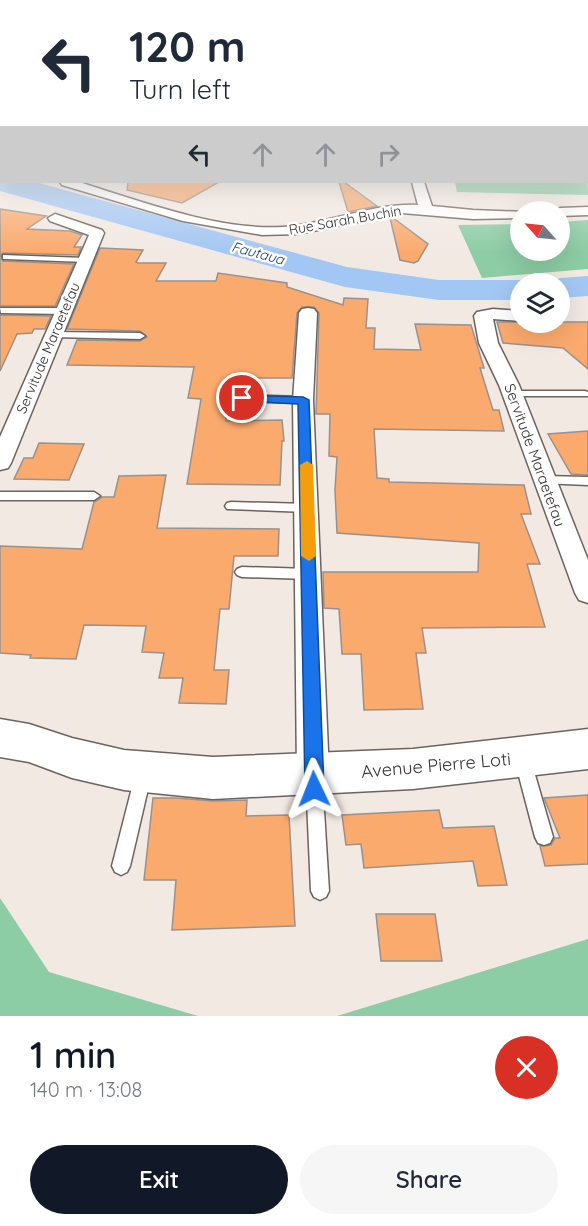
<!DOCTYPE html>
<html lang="en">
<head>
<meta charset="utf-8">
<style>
	body { margin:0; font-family:Quicksand,sans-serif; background:#f6f6f7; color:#1f2937; height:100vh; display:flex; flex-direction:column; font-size:22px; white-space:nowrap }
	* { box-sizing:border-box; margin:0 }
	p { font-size:20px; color:#747a83 }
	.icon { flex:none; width:33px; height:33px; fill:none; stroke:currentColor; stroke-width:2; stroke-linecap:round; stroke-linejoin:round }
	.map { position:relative; height:1016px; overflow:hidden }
	.side { display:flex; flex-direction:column; background:#fff; flex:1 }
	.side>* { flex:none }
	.top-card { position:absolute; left:0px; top:0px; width:588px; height:183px; box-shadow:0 6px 24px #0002; background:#fff; color:#1f2937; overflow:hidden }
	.needle { width:39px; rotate:297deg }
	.tools { position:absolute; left:510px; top:201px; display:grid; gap:12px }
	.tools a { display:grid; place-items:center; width:60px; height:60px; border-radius:50%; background:#fff; box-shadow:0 6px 24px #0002; font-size:30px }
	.pin { position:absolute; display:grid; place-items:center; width:51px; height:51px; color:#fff; margin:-26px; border:3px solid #fff; border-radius:50%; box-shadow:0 2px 6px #0007 }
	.me { position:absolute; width:66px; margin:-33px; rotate:358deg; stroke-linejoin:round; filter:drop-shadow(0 0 4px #0008) }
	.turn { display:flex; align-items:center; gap:21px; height:126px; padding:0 30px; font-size:27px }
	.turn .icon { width:78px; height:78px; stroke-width:2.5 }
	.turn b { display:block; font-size:42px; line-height:51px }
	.lanes { display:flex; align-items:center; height:57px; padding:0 30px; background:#0003; justify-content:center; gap:30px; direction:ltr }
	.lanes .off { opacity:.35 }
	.round { display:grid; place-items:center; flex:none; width:63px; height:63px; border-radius:32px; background:#f6f6f7 }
	.head { display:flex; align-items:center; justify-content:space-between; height:102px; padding:0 30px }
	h1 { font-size:36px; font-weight:600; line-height:45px; color:#111827 }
	.cta { display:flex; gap:12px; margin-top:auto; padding:12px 30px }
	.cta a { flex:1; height:69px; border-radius:36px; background:#111827; color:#fff; font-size:24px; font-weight:600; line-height:69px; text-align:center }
	.cta a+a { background:#f6f6f7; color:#1f2937 }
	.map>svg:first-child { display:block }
	.green { fill:#8ccda5 }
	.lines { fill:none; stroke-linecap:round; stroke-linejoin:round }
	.river { fill:#a3c7f4; fill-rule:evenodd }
	.building { fill:#fbaa6e; stroke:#9a918c; stroke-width:1.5 }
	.service-casing { stroke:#6b635e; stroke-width:3 }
	.minor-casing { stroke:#6b635e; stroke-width:3 }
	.secondary-casing { stroke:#6b635e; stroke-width:3 }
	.service { fill:#fff; fill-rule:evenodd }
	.minor { fill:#fff; fill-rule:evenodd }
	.secondary { fill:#fff; fill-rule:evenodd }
	.route { fill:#1a73e8; stroke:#114b97; stroke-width:1.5 }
	.slow { fill:#f59e0b }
	.labels { text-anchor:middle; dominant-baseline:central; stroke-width:5; stroke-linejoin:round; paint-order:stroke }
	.far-street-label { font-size:14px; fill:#34302e; stroke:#fff }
	.far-water-label { font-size:14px; font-style:italic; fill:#113b68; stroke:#fff }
	.street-label { font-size:15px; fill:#34302e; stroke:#fff }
	.near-street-label { font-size:18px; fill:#34302e; stroke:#fff }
</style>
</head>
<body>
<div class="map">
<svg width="588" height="1016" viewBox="0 0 588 1016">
	<rect width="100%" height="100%" fill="#f2e9e3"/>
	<g class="green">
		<path d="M587 153 588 195 457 192 455 182H586Z"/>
		<path d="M588 220V269L482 278 458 225 520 224V250H560V222Z"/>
		<path d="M0 898 49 972 198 1016H0Z"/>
		<path d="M588 939V1016H337Z"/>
	</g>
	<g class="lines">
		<g class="river">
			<path d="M0 175 2 182H35L347 267 439 280H520L532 284H520V300H439L345 287 0 191Z"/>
			<path d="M588 276V296L560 298V284H546L560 278Z"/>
		</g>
	</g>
	<g class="building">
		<path d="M128 182H219L182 203 127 190Z"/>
		<path d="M339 182H344L377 206 348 212Z"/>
		<path d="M0 209 46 216 27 229 70 231 82 235 74 247H81L78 255 3 253 1 255 3 261 74 264 55 306H0Z"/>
		<path d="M392 217 428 244 418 261 414 263 400 260 390 218Z"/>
		<path d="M100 248 143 250 136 262 138 263H166L156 281H216L218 273 287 283V287L343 305 344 298 368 299 366 328H375L374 349 421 350 415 324 471 325 484 368H480L493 410H499L504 431 374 429 377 478 389 479V482L524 485 531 514H521L540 564H527L545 627 422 628 426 653H416L423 709 364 710 361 654H342L339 609 324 608 323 572H478L479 543 337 533 335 490 337 457 329 456 330 414H316L319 313 314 307H302L297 313 292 378H229L227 399 223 402 227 407 226 421 282 420 284 441H282L280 485 187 484 201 399 188 398 194 367 67 365 77 340 140 341 147 337 140 331 67 329Z"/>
		<path d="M0 315 51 316 45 329H34L32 333 17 334 0 371Z"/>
		<path d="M497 322H588V369L563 348 503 343Z"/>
		<path d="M588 431V475L571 474 548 434Z"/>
		<path d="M39 443 84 444 69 480 14 479 24 458H33Z"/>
		<path d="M166 475 157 528 279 529 278 556H234L229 609H220L214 670H229L226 704 179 703 183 678H159L164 653 142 652 146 626 84 625 76 659 30 658 31 655 0 653V546L82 549 94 502 102 497H114L119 476Z"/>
		<path d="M588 795V864L545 866 540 846 551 845 555 838H560L544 798Z"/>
		<path d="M153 798H177L213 801 247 800 246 816 289 815 295 926 172 930 176 880H144Z"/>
		<path d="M439 810 443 828 494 826 507 885 478 886 473 861 364 868 361 844 346 845 342 815Z"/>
		<path d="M376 914H435L442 961H381Z"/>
	</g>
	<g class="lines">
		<defs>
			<g id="service">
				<path d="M3 255 85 258 89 260 85 262 6 259H3Z"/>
				<path d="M0 308H64L68 311 64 314 1 313Z"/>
				<path d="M55 332 140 333 145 336 140 339 52 337 50 335Z"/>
				<path d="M513 391H585L588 392V396H509V392Z"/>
				<path d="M242 395 303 397 308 400 303 403 243 401 230 406 225 403Z"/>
				<path d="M544 476 588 477V485L540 483 538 480 540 477Z"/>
				<path d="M0 492H94L100 496 94 500H0Z"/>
				<path d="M231 502 307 504 313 508 307 512 227 509 225 506 227 503Z"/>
				<path d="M242 567 309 569 314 571 316 574 314 577 309 579 242 577 237 575 235 572 237 569Z"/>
				<path d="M523 754 529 756 531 761 553 837 550 843 544 845 538 843 535 837 515 761 517 756Z"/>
				<path d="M143 768 149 771 151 776 130 866 127 872 121 875 115 872 112 866 135 776 137 771Z"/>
				<path d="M314 770 320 773 322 778 329 891 326 897 320 900 314 897 311 891 306 778 308 773Z"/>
			</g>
			<g id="minor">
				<rect x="586" y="124" width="2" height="7"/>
				<rect x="0" y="133" width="2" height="7"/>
				<path d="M60 182H79C139 201 220 231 283 227 329 224 372 203 418 205L412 182H424L432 206 473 210 525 212H520V218L473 219 402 213 298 234 262 235 183 221 62 185Z"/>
				<path d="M588 207V215L560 216V212H553L560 208Z"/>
				<path d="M55 214 102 230 104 233 11 463 8 468 0 470V437L89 235 50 221 48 218Z"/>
				<path d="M308 308 314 309 317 313 313 400 329 774 325 785 313 789 301 785 297 774 293 400 299 313 302 309Z"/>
				<path d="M493 309 520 311V321L493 319 498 343 519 385 588 560V603L579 600 575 593 499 385 479 343 474 316 477 312Z"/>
			</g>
			<path id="secondary" d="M0 719 29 724 72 738 124 750 213 757 413 749 588 729V769L413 789 213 799 124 790 72 778 29 762 0 757Z"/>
		</defs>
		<use href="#service" class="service-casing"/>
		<use href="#minor" class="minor-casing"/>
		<use href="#secondary" class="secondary-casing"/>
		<use href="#service" class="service"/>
		<use href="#minor" class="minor"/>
		<use href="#secondary" class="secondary"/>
	</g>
	<linearGradient id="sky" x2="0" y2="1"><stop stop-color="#8cbced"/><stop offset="0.44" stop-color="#f9f5f2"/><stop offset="1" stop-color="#f9f5f2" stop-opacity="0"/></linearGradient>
	<rect width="588" height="253" fill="url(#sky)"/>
	<path class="route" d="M242 395 303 397 309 400 324 789 321 796 314 798 307 796 305 789 298 404 238 401 236 398Z"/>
	<path class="slow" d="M307 461 313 465 316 556 309 561 301 556 300 465Z"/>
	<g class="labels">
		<g class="far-street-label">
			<text transform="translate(345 220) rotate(-10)">Rue Sarah Buchin</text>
			<text transform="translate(48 348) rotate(-67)">Servitude Maraetefau</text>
		</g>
		<g class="far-water-label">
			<text transform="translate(258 253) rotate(15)">Fautaua</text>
		</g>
		<g class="street-label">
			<text transform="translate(535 455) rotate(70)">Servitude Maraetefau</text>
		</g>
		<g class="near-street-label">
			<text transform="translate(436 765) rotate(-5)">Avenue Pierre Loti</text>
		</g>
	</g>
</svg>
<div class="tools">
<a><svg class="needle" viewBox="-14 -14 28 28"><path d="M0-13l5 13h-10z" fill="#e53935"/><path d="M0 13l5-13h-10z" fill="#747a83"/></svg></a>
<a><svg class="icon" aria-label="layers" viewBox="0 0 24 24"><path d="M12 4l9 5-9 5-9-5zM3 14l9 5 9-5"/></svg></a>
</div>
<div class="pin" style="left:242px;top:398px;background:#d93025"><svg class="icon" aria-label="arrive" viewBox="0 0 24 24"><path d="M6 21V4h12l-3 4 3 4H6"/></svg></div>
<svg class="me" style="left:314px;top:789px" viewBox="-20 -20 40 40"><path d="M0-17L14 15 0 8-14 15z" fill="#1a73e8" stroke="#fff" stroke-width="4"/></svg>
<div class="top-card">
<div class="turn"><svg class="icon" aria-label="left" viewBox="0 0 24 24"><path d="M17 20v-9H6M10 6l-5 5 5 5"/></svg><div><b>120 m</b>Turn left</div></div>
<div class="lanes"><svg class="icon" aria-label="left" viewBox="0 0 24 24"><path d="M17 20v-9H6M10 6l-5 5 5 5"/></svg><svg class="icon off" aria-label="ahead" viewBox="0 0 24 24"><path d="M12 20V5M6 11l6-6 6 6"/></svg><svg class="icon off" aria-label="ahead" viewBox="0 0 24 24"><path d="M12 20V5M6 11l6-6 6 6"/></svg><svg class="icon off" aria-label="right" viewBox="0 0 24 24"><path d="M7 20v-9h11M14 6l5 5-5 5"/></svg></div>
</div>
</div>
<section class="side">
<div class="head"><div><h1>1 min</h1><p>140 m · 13:08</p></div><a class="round" style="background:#d93025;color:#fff"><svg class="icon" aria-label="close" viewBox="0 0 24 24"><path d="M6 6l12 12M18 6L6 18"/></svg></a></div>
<div class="cta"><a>Exit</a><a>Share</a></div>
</section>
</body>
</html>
